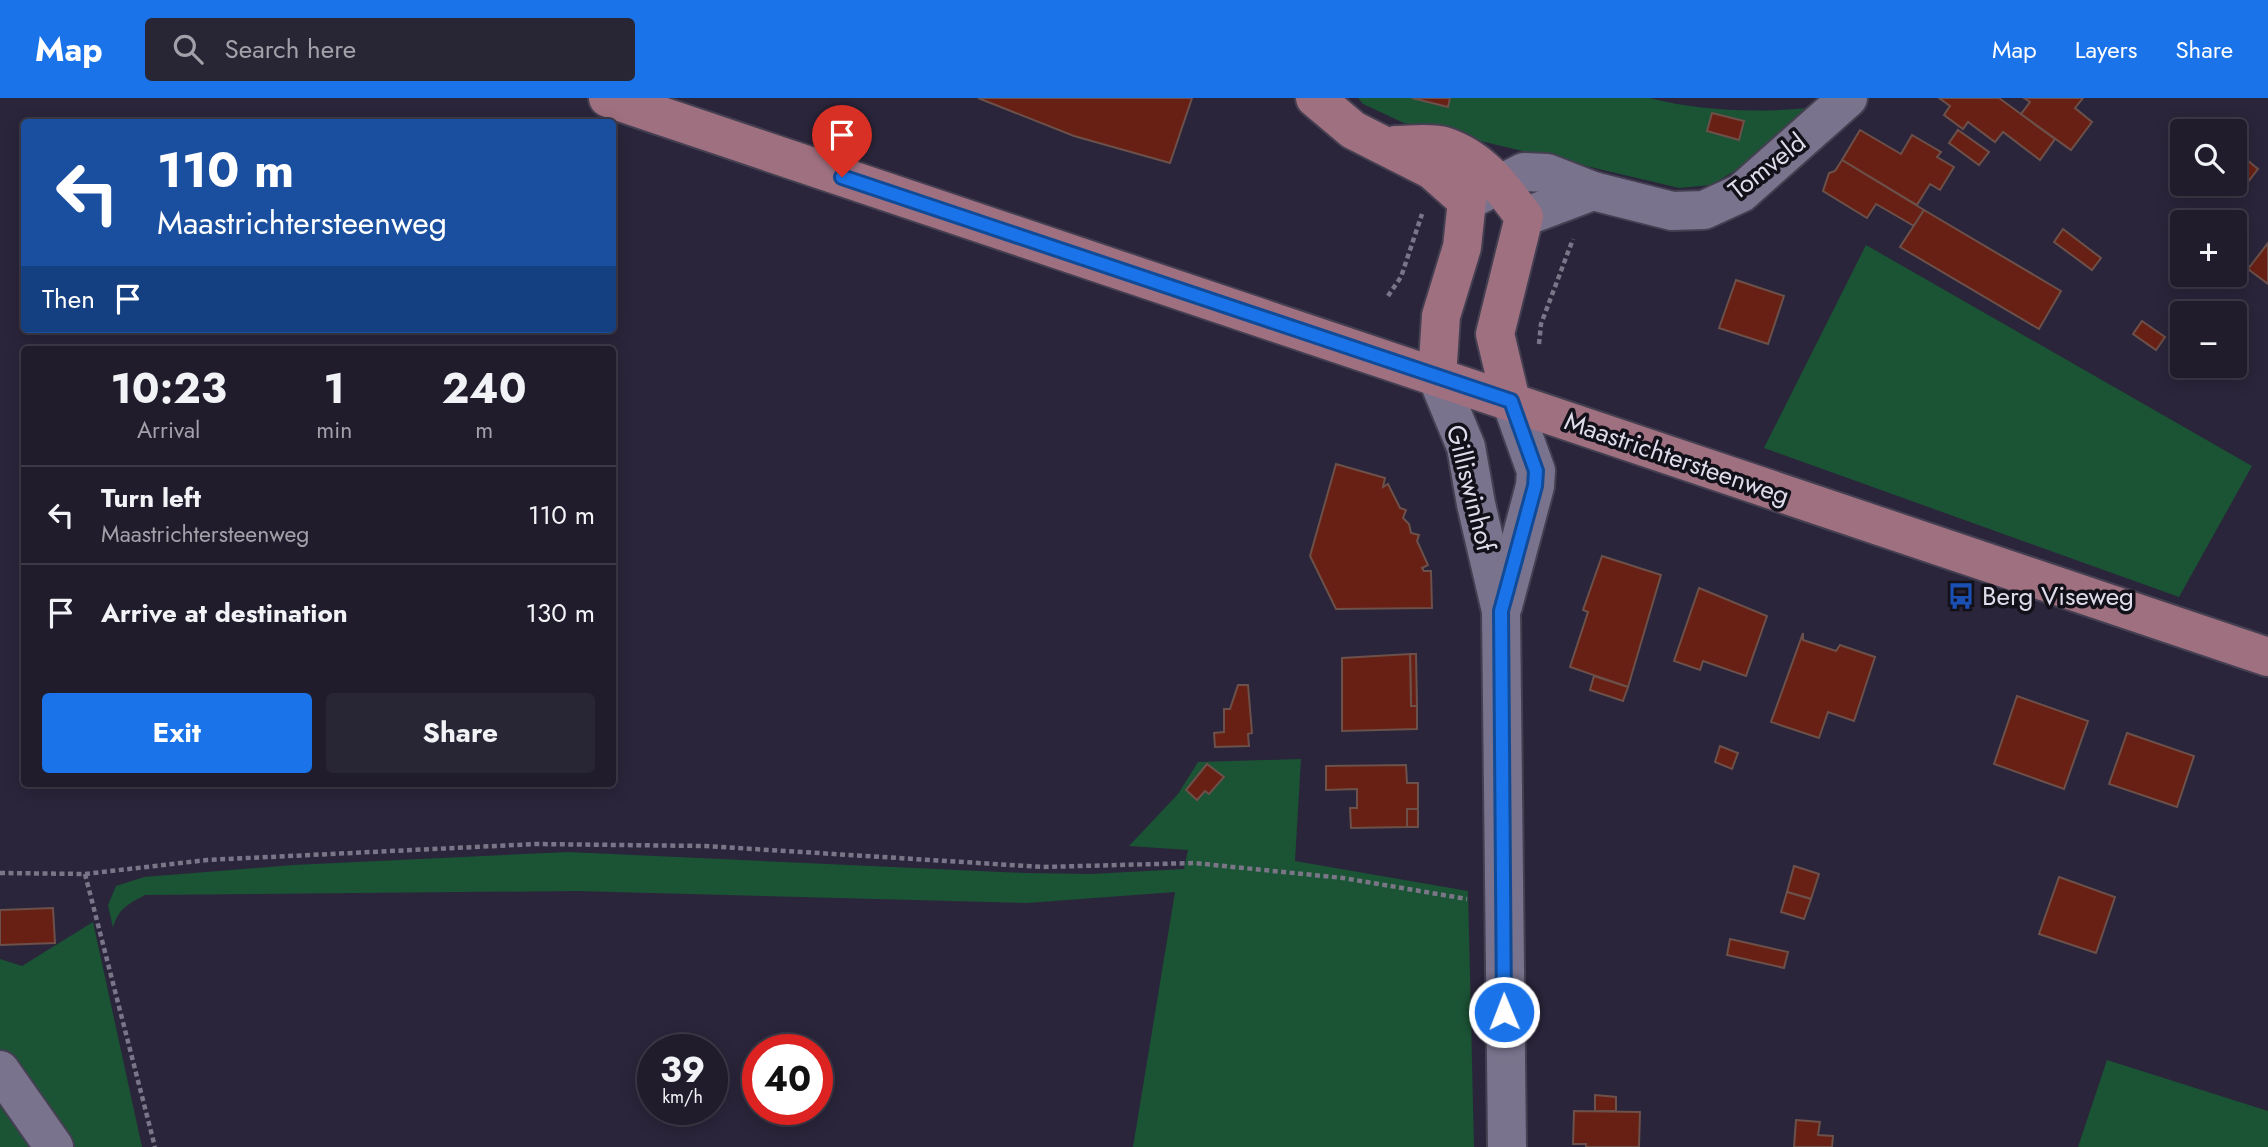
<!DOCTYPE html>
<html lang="en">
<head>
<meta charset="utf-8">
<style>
	body { margin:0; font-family:Jost,sans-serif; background:#282534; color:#f1f3f6; height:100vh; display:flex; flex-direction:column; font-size:26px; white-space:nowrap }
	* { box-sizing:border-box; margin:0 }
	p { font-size:23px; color:#a2a1a9 }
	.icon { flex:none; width:38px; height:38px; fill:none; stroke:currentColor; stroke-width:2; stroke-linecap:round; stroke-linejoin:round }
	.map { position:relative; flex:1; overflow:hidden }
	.side { position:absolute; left:21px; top:248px; width:595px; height:441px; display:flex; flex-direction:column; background:#201c2c; border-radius:7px; box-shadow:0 4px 18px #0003,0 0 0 2px #3d3a48 }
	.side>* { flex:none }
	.guide { position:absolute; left:21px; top:21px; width:595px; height:214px; border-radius:7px; box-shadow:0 4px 18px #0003,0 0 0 2px #3d3a48; background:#1a4fa0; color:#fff; overflow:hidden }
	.fabs { position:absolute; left:2170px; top:21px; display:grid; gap:14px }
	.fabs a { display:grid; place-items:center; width:77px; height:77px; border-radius:7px; background:#201c2c; box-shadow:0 4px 18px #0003,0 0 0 2px #3d3a48; font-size:35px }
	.speed { position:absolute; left:637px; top:936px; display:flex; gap:14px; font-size:35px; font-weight:700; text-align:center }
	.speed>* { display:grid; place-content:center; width:91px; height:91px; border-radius:50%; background:#201c2c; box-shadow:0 4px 18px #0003,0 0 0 2px #3d3a48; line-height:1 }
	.speed small { font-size:18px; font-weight:400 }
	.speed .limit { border:10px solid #d22; background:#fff; color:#111 }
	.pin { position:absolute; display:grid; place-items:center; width:60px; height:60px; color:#fff; margin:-72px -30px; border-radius:50% 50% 50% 0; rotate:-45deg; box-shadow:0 0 7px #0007 }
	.pin .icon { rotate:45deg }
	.me { position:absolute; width:77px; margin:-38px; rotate:359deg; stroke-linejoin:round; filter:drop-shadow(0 0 5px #0008) }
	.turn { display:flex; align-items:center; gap:24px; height:147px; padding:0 21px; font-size:32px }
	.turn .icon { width:91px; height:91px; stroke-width:2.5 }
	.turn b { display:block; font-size:49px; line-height:60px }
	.then { display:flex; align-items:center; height:66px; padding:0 21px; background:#0003; gap:14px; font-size:26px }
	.eta { display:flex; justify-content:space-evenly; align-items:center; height:119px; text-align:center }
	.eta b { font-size:42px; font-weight:700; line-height:49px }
	.button { display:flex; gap:14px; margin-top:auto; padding:14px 21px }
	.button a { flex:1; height:80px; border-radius:7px; background:#1a73e8; color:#fff; font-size:28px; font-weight:700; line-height:80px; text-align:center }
	.button a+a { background:#282534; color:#f1f3f6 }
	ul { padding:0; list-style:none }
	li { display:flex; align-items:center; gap:21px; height:98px; padding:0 21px; border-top:2px solid #3d3a48 }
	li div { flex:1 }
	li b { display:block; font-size:26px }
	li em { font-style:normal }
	header { display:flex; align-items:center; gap:42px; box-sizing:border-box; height:98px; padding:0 35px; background:#1a73e8; color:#fff }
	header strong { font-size:33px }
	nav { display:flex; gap:38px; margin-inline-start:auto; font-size:24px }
	.search { width:490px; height:63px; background:#282534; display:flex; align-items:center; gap:18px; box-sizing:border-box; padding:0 24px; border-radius:7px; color:#a2a1a9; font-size:26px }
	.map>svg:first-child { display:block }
	.green { fill:#1b5335 }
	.building { fill:#692014; stroke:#6c504a; stroke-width:2 }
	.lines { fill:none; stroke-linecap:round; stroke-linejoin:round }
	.minor-casing { stroke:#443f51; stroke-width:42 }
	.major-casing { stroke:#443f51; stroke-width:42 }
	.path { stroke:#7a7688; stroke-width:4.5; stroke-dasharray:5 3.5; stroke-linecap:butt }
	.minor { stroke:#79738d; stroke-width:38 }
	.major { stroke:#9f7080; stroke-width:38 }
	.route-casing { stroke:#114b97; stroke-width:18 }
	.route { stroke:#1a73e8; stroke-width:12 }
	.labels { text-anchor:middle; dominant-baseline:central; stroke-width:7; stroke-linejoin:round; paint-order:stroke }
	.street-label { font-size:26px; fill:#dedcea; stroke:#121019 }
	.poi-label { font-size:26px; fill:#dedcea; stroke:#121019; text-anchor:start }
</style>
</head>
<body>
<header>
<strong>Map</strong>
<div class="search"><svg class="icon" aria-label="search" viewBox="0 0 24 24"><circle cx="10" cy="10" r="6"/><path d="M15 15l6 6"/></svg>Search here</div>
<nav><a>Map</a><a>Layers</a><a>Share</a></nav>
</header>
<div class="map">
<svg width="2268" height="1049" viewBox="0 0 2268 1049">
	<rect width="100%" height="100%" fill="#2a253a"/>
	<g class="green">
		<path d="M1358 0H1649C1702 13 1753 15 1808 10L1736 72 1711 87 1679 90 1404 25 1363 6Z"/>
		<path d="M1866 147 2252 368 2179 499 1764 350Z"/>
		<path d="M1301 661 1295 763 1468 793 1474 1049H1133L1175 794 1027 805 577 793 145 797C128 806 118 811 113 830L108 807 116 788 144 779 293 767 568 754 1025 775 1090 776 1184 771 1188 752 1129 748 1178 696 1198 664Z"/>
		<path d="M93 824 142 1049H0V861L22 868Z"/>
		<path d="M2107 962 2268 1013V1049H2078Z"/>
	</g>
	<g class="building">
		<path d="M978 0H1192L1170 65 1074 38Z"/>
		<path d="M1412 0H1450L1448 9Z"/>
		<path d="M1939 0H1999L2055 41 2040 62 2003 34 1995 44 1968 24 1963 31 1944 17 1950 8Z"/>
		<path d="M2024 0H2083L2075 10 2092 24 2071 52 2021 16 2030 4Z"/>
		<path d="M1712 15 1744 23 1739 42 1707 33Z"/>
		<path d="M1860 32 1901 56 1912 37 1941 54 1937 59 1954 69 1940 92 1930 86 1917 107 1842 62Z"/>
		<path d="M1958 32 1989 54 1979 67 1949 45Z"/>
		<path d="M2236 53 2258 71 2244 89 2235 82Z"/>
		<path d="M1842 62 1924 112 1914 128 1876 106 1867 120 1823 93 1829 75 1835 73Z"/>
		<path d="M1924 112 2061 193 2039 231 1900 149Z"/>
		<path d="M2063 131 2101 160 2092 172 2054 144Z"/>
		<path d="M2268 145V186L2248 171Z"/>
		<path d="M1736 182 1784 198 1768 246 1719 230Z"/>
		<path d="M2142 223 2165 239 2156 252 2133 236Z"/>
		<path d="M1336 366 1385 380 1383 389 1388 386 1400 410 1406 412 1403 420 1409 426 1411 435 1419 437 1417 443 1428 467 1422 470 1424 473H1431L1432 510 1336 511 1310 458Z"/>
		<path d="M1602 458 1661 477 1628 589 1570 569 1588 514 1583 512Z"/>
		<path d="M1699 490 1767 518 1746 578 1703 563 1700 572 1674 563Z"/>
		<path d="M1803 535V542L1836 553 1840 547 1875 559 1854 623 1828 614 1819 640 1771 624Z"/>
		<path d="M1410 556H1416L1417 608H1411Z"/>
		<path d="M1410 556 1411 608H1417V631L1342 633V560Z"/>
		<path d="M1594 578 1628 589 1623 603 1590 592Z"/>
		<path d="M1238 587H1248L1252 635 1248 636 1249 648 1215 649 1214 635 1224 634V611H1230Z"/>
		<path d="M2017 598 2088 623 2064 691 1994 666Z"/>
		<path d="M2127 635 2194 658 2177 709 2109 686Z"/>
		<path d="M1720 648 1738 655 1732 671 1715 664Z"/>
		<path d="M1207 666 1224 679 1209 696 1205 693 1197 702 1186 692Z"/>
		<path d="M1406 667 1407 685H1418V711H1407V729L1351 730 1350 710H1357V691L1326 692V668Z"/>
		<rect x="1407" y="711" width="11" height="18"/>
		<path d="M1794 768 1819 776 1811 801 1787 794Z"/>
		<path d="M2059 779 2115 799 2096 855 2039 836Z"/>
		<path d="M1787 794 1811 801 1804 821 1781 814Z"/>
		<path d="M53 810 55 845 0 847V812Z"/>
		<path d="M1730 841 1788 854 1784 870 1727 857Z"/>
		<path d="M1595 997 1616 999V1013H1595Z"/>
		<path d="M1574 1013 1640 1014 1639 1049H1586V1046H1573Z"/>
		<path d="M1796 1022 1820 1024 1818 1037 1833 1038 1832 1049H1794Z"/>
	</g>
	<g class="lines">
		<defs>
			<g id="minor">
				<path d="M1469 102 1524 74 1547 75 1593 93 1672 113 1704 112 1741 95 1848 0"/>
				<path d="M1524 119 1593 93"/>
				<path d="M1437 279 1466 349 1476 406 1501 513 1507 1049"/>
				<path d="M1503 508 1535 388 1536 373 1511 303"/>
				<path d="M0 972 54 1049"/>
			</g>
			<g id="major">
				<path d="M608 0 2268 559"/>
				<path d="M1315 0 1353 32 1432 72 1467 103 1462 149 1441 218 1437 279"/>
				<path d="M1396 47C1410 47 1430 44 1444 48 1481 60 1503 90 1524 119L1495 236 1511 303"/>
			</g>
		</defs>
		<use href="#minor" class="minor-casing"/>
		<use href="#major" class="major-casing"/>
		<g class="path">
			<path d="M1388 198 1401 179 1422 116"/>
			<path d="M1539 246 1541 226 1573 141"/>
			<path d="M0 775 85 776 207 762 536 746 705 748 1043 769 1194 765 1343 780 1467 801"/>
			<path d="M85 776 155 1049"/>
		</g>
		<use href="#minor" class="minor"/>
		<use href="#major" class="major"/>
	</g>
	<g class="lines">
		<defs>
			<path id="route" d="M842 79 1511 303 1536 373 1535 388 1501 513 1504 914"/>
		</defs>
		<use href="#route" class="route-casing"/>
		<use href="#route" class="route"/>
	</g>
	<defs>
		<symbol id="bus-bare" viewBox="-9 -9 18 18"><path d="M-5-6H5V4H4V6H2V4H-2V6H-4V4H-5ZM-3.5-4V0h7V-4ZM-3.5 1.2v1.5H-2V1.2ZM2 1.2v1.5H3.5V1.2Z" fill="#1a4fb4" stroke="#121019" stroke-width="2.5" paint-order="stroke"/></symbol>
	</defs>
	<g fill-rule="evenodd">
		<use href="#bus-bare" x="1942" y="479" width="38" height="38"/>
	</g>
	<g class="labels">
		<g class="street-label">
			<text transform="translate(1767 68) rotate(-38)">Tomveld</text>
			<text transform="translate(1677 360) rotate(19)">Maastrichtersteenweg</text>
			<text transform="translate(1471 390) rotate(76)">Gilliswinhof</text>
		</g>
		<g class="poi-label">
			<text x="1982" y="498">Berg Viseweg</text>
		</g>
	</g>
</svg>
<div class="fabs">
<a><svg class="icon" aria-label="search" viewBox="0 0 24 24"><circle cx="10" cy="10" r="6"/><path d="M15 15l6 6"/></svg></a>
<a>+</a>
<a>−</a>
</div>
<div class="speed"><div>39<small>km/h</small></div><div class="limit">40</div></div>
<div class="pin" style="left:842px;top:79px;background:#d93025"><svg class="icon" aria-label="arrive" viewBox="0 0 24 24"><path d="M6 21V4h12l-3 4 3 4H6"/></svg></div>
<svg class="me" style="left:1504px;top:914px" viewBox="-20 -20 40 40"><circle r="17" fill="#1a73e8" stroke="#fff" stroke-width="3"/><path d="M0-11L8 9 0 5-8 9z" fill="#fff"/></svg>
<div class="guide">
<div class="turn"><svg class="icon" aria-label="left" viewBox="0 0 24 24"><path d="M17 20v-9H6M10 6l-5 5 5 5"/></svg><div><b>110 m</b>Maastrichtersteenweg</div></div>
<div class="then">Then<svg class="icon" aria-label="arrive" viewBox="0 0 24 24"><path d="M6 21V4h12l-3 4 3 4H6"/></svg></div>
</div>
<section class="side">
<div class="eta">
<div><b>10:23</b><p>Arrival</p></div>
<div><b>1</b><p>min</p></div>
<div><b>240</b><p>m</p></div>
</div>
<ul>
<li><svg class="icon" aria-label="left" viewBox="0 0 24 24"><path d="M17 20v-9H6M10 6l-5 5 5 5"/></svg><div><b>Turn left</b><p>Maastrichtersteenweg</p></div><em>110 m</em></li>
<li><svg class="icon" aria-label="arrive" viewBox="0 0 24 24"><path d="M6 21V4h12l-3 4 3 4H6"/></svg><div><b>Arrive at destination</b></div><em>130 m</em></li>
</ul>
<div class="button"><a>Exit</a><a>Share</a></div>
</section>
</div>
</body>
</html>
